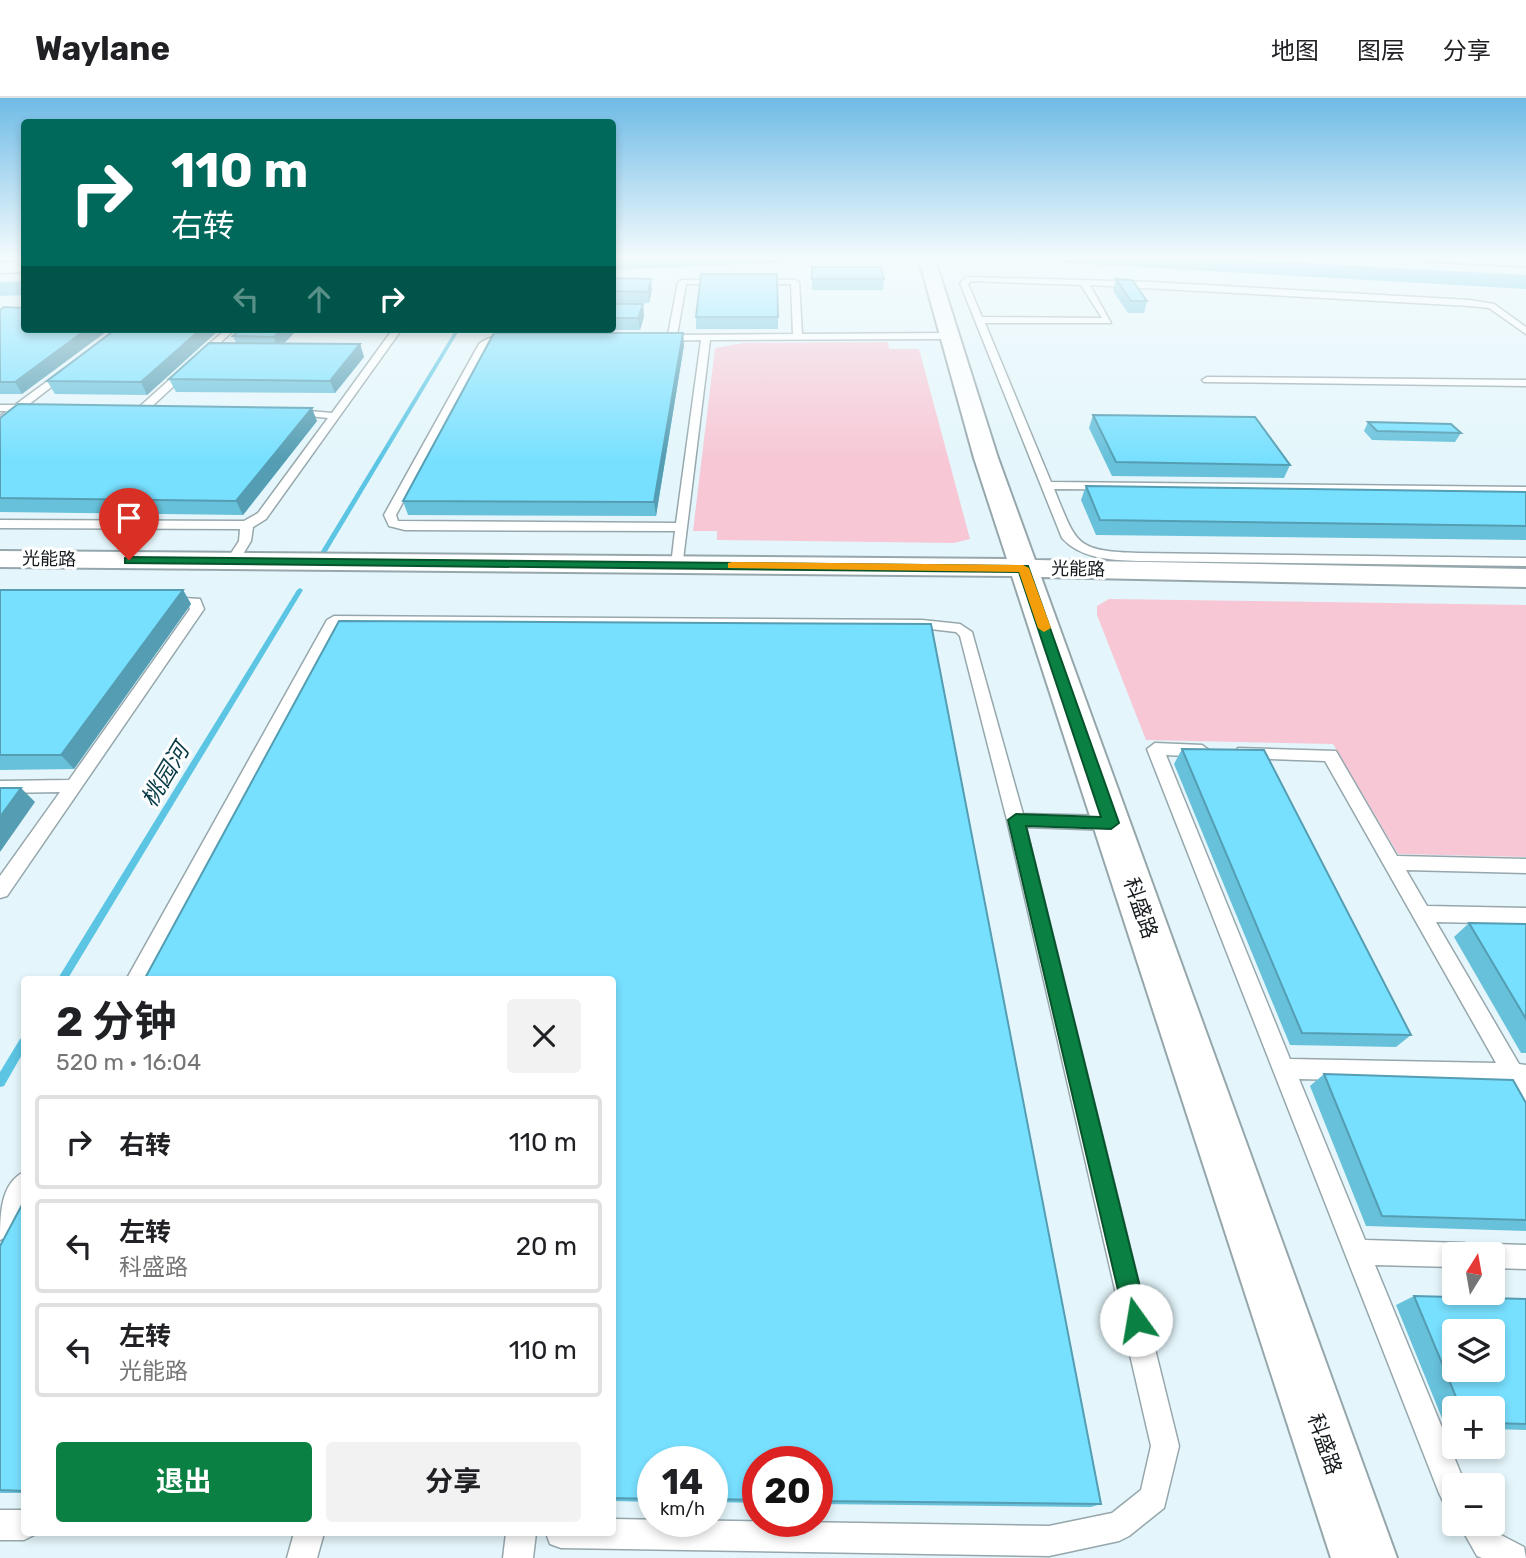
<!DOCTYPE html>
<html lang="zh">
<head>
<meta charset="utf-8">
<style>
	body { margin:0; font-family:Rubik,"Noto Sans SC",sans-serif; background:#f2f2f2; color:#202124; height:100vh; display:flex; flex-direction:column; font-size:26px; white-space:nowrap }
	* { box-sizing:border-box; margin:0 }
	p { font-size:23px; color:#757577 }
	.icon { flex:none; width:38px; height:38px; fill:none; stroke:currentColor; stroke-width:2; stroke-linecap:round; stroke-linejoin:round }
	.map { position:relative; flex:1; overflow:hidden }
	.panel { position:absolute; left:21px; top:878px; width:595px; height:560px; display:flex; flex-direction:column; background:#fff; border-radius:7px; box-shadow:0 4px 10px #0003 }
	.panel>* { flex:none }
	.banner { position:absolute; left:21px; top:21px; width:595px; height:214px; border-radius:7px; box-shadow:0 4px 10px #0003; background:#00695c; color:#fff; overflow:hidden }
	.needle { width:46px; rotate:11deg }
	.tools { position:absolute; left:1442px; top:1144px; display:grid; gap:14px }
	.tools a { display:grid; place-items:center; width:63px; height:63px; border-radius:7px; background:#fff; box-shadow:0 4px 10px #0003; font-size:35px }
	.speed { position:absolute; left:637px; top:1348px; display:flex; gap:14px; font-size:35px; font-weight:700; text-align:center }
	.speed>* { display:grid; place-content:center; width:91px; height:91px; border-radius:50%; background:#fff; box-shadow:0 4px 10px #0003; line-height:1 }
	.speed small { font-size:18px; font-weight:400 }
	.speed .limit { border:10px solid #d22; background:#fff; color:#111 }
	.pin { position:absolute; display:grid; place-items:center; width:60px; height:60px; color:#fff; margin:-72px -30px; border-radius:50% 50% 50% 0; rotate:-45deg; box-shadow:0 0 7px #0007 }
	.pin .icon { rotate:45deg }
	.me { position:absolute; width:77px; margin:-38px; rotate:347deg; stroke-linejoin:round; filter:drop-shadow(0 0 5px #0008) }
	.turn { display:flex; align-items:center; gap:24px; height:147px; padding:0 35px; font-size:32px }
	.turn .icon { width:91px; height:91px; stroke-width:2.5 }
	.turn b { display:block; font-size:49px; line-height:60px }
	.lanes { display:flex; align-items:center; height:66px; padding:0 35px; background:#0003; justify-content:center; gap:35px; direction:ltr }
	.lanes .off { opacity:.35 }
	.round { display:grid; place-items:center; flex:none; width:74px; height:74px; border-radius:7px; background:#f2f2f2 }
	.overview { display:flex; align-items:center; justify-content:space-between; height:119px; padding:0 35px }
	h1 { font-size:42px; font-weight:700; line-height:52px }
	.primary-button { display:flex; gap:14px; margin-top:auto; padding:14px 35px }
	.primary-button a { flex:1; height:80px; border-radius:7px; background:#0b8043; color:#fff; font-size:28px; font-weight:700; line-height:80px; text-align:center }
	.primary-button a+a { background:#f2f2f2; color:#202124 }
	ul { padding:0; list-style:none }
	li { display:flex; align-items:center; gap:21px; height:94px; margin:0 14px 10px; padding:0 21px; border:4px solid #e0e0e0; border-radius:7px }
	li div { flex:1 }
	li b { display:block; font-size:26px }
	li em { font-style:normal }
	header { display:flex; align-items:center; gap:42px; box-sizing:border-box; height:98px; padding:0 35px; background:#fff; border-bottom:2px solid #e0e0e0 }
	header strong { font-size:33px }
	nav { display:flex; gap:38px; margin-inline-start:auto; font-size:24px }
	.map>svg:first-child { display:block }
	.green { fill:#f7c7d5 }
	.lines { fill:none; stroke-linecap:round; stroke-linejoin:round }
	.stream { fill:#5bc5e3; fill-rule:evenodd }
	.river { fill:#5bc5e3; fill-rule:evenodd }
	.lane-casing { stroke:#96a7ac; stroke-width:3 }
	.secondary-casing { stroke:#96a7ac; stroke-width:4 }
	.lane { fill:#fff; fill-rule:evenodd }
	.secondary { fill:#fff; fill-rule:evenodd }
	.wall { fill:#67c1db }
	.shaded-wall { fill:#549db2 }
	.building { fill:#78e0ff; stroke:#549db2; stroke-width:2; fill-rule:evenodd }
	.route { fill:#0b8043; stroke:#07532c; stroke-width:2 }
	.slow { fill:#f59e0b }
	.labels { text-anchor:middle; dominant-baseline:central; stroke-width:6; stroke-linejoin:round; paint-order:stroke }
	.far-street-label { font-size:18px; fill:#161c1e; stroke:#fff }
	.street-label { font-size:21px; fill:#161c1e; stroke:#fff }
	.water-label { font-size:23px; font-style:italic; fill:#073a46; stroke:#fff }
</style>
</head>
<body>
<header>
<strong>Waylane</strong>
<nav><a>地图</a><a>图层</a><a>分享</a></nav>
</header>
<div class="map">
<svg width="1526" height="1460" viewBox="0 0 1526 1460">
	<rect width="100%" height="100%" fill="#e4f6fb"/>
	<g class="green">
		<path d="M888 244 889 251H919L970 441 954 445 717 442V433H693L715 250 744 245Z"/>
		<path d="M1109 501 1526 507V759L1398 756 1333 646 1146 642 1097 517V508Z"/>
	</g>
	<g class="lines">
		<g class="stream">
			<path d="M456 231H460L326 455 321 456 320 455Z"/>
			<path d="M300 490 303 492 67 882H57L297 492Z"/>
			<path d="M24 939V953L4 988 0 989V974L20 941Z"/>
		</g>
		<g class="river">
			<path d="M612 158H787L784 163 776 165 612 172Z"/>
			<path d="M1057 158H1180L1526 177V191L1068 165 1060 163Z"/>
			<path d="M24 183V197L0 198V184Z"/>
		</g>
		<defs>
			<g id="lane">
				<path d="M966 179 1151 184 1470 202 1494 206 1526 229V236L1489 210 1470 208 1090 187 1111 225H985L1051 384 1526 389V395L1054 391C1077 446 1074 453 1138 455L1526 460V468L1138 463C1111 462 1081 461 1062 440L960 185ZM971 183 1081 187 1102 220 982 219 968 186Z"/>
				<path d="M682 182H724L728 184 724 186H686L677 237 793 236 791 186H756L752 184 756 182H795L799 184 802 236 949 235 953 238 949 241 710 242 682 470H672L671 467 675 433 405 432 389 428 384 417 479 246C489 238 505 235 516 241 508 247 497 243 488 248L396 417 398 423 676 425 701 242 662 243 657 240 668 237 678 184Z"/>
				<path d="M226 231H235L146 314H138V310Z"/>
				<path d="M393 231H402L266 421 253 429 251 443 237 466 232 467 226 463 239 443 240 431 0 430V422L244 423 258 415 328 320 290 316 285 313 286 311 332 315Z"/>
				<path d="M64 271 72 273 28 307 39 308V312L20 313 0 326V318L7 313H0V307H15Z"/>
				<path d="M1207 279 1526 282V288L1204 284 1202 282Z"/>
				<path d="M168 499 200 501 204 511 7 798 0 800V778L60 694 0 695V683L69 682 190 511 189 508 163 506 161 503Z"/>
				<path d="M334 518 922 522 960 526 972 534 1023 716 1111 718 1117 720 1120 725 1117 730 1111 732 1026 729 1179 1348 1164 1410 1129 1438 1119 1443 1049 1458 561 1450 550 1446 546 1435H612V1421L1049 1428 1112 1415 1141 1392 1151 1348 1007 722 960 538 956 534 922 530 339 526 146 882H126L327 522Z"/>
				<path d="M1155 645 1202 647 1210 653 1202 659 1166 657 1290 961 1496 965 1325 663 1244 660 1236 654 1238 650 1336 653 1397 758 1526 761V775L1406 772 1427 808 1526 810V826L1436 824 1519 966 1526 967V1009L1518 1005 1507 986 1299 981 1365 1142 1464 1145 1473 1148 1476 1157H1454V1169L1375 1167 1466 1388H1454V1410L1444 1405 1439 1395 1147 651Z"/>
				<path d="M24 1074C26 1097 25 1132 0 1142 0 1119 0 1085 24 1074Z"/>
				<path d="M1493 1146 1526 1147V1171L1493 1170V1157H1481L1484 1149Z"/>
				<path d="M0 1412H24V1435H35L34 1437 24 1442H0Z"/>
				<path d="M1459 1426H1492L1499 1436 1524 1449 1526 1460H1482L1477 1458Z"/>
				<path d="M294 1435H324L317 1460H287Z"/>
				<path d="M506 1435H536L533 1460H503Z"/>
			</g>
			<g id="secondary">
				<path d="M918 158H934L998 360 1035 462 1526 471V489L1041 479 1397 1460H1331L1012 478 0 469V453L1007 461 974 360Z"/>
				<path d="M1418 158H1526V168L1426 163Z"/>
				<path d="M24 164V174L0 175V165Z"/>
			</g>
		</defs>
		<use href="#lane" class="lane-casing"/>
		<use href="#secondary" class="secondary-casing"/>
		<use href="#lane" class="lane"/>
		<use href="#secondary" class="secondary"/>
	</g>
	<g class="wall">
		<path d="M812 169 884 181 883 192H812Z"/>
		<path d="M612 180 652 192 649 205H612Z"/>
		<path d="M1116 181 1147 203 1144 215H1128L1113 193Z"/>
		<path d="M612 206H643L644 218 640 232H575V231H612Z"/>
		<path d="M0 212 22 296H0Z"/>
		<rect x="696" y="219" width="82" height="12"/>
		<path d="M116 231H220L147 297 55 296 47 283Z"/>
		<path d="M298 231 284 246H360L364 259 335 295 176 294 169 281 236 245 233 238Z"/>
		<path d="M684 247 656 418 408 417 403 403Z"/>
		<path d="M1093 317 1290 367 1284 380 1112 378 1089 330Z"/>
		<path d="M0 320 317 323 243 417 0 414Z"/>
		<path d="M1368 324 1461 335 1455 344 1372 342 1364 333Z"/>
		<path d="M1086 388 1526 394V442L1096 437 1081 402Z"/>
		<path d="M0 492H183L191 506 74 671 0 672Z"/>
		<path d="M1182 651 1411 937 1396 949 1290 947 1174 666Z"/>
		<path d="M1469 825 1526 826V955H1521L1454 839Z"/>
		<path d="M612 882 1101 1406 1091 1409 817 1406V1363H758V1405L712 1404V1363H653V1404L612 1403Z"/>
		<path d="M1324 976 1526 1005V1133L1366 1128 1310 988Z"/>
		<path d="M24 1103V1395H0V1148Z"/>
		<path d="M1414 1198 1526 1201V1332L1493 1331V1311H1454V1330H1446L1396 1207Z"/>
	</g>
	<g class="shaded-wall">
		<path d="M651 181 652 192 649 205 648 194Z"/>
		<path d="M643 206 644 218 640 232 638 220Z"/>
		<path d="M87 231H110L22 296 15 284Z"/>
		<path d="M201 231H220L147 297 141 284Z"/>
		<path d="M282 231H298L278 251 274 239Z"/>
		<path d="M683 235 684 247 656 418 654 404Z"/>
		<path d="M360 246 364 259 335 295 330 283Z"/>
		<path d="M312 310 317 323 243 417 236 403Z"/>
		<path d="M183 492 191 506 74 671 61 657Z"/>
		<path d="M21 690 35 704 0 754V719Z"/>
	</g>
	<g class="building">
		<path d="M812 169H881L884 181H812Z"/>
		<path d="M701 176H777L778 219H696Z"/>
		<path d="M612 180 651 181 648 194 612 193Z"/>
		<path d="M1116 181 1132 182 1147 203H1131Z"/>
		<path d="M612 206H643L638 220H612Z"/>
		<path d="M4 209 24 210V231H87L15 284H0V212Z"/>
		<path d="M116 231H201L141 284 47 283Z"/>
		<path d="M241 231H282L274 239 233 238Z"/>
		<path d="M494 235H683L654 404 403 403Z"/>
		<path d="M209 245 360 246 330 283 169 281Z"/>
		<path d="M18 306 312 310 236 403 0 400V320Z"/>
		<path d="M1093 317 1255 319 1290 367 1116 364Z"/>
		<path d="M1368 324 1451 326 1461 335 1377 333Z"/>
		<path d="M1086 388 1526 394V428L1100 422Z"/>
		<path d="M0 492H183L61 657H0Z"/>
		<path d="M339 523 931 526 1101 1406 817 1403V1363H758V1402L712 1401V1363H653V1401L612 1400V882H144Z"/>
		<path d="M1182 651 1264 652 1411 937 1302 935Z"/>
		<path d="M0 690H21L0 719Z"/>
		<path d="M1469 825 1526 826V921Z"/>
		<path d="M1324 976 1513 982 1526 1005V1122L1382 1118Z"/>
		<path d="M24 1103V1393L0 1392V1148Z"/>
		<path d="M1414 1198 1526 1201V1326L1493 1325V1311H1461ZM1454 1234H1493V1272H1454Z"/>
	</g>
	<linearGradient id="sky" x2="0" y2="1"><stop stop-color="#6fbbe6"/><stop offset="0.44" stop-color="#f3fbfd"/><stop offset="1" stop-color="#f3fbfd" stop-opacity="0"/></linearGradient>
	<rect width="1526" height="362" fill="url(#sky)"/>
	<path class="route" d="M129 459 1028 468 1119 725 1111 731 1026 728 1148 1222 1145 1230 1136 1234 1128 1230 1125 1222 1008 722 1016 716 1101 719 1019 474 125 465V460Z"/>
	<path class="slow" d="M732 464 1023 467 1029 470 1051 530 1044 534 1038 530 1019 474 728 470V465Z"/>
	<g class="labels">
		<g class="far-street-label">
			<text transform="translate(49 461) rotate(1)">光能路</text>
			<text transform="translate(1078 471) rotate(1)">光能路</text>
		</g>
		<g class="street-label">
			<text transform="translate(1141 810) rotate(71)">科盛路</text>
			<text transform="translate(1325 1346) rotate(71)">科盛路</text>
		</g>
		<g class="water-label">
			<text transform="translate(165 677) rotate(-59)">桃园河</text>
		</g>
	</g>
</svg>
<div class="tools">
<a><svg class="needle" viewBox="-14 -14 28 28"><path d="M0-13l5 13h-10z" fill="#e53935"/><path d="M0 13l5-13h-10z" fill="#757577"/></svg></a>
<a><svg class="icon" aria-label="layers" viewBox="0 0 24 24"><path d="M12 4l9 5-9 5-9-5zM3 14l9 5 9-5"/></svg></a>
<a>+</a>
<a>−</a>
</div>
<div class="speed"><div>14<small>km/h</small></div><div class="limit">20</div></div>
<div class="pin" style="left:129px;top:462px;background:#d93025"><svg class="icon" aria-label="arrive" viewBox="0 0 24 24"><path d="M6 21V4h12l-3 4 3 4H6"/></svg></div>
<svg class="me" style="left:1136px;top:1222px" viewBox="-20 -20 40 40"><circle r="19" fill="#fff"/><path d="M0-13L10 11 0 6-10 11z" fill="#0b8043"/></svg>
<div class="banner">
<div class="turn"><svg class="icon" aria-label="right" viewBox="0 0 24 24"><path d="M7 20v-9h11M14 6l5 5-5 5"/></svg><div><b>110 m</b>右转</div></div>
<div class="lanes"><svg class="icon off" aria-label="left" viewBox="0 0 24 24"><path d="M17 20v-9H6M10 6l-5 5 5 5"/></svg><svg class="icon off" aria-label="ahead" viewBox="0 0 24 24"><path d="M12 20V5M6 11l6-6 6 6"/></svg><svg class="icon" aria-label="right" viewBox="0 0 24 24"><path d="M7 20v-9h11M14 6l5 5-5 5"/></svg></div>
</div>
<section class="panel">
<div class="overview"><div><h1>2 分钟</h1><p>520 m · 16:04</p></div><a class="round"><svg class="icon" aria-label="close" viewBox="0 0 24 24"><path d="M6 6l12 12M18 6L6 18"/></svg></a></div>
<ul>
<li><svg class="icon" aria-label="right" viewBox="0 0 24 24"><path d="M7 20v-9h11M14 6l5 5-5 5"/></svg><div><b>右转</b></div><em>110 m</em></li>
<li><svg class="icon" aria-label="left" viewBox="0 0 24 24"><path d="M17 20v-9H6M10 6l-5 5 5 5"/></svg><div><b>左转</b><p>科盛路</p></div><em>20 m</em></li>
<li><svg class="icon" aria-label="left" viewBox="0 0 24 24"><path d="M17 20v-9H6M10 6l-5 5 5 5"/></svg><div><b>左转</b><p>光能路</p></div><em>110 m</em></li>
</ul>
<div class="primary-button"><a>退出</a><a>分享</a></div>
</section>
</div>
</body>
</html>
